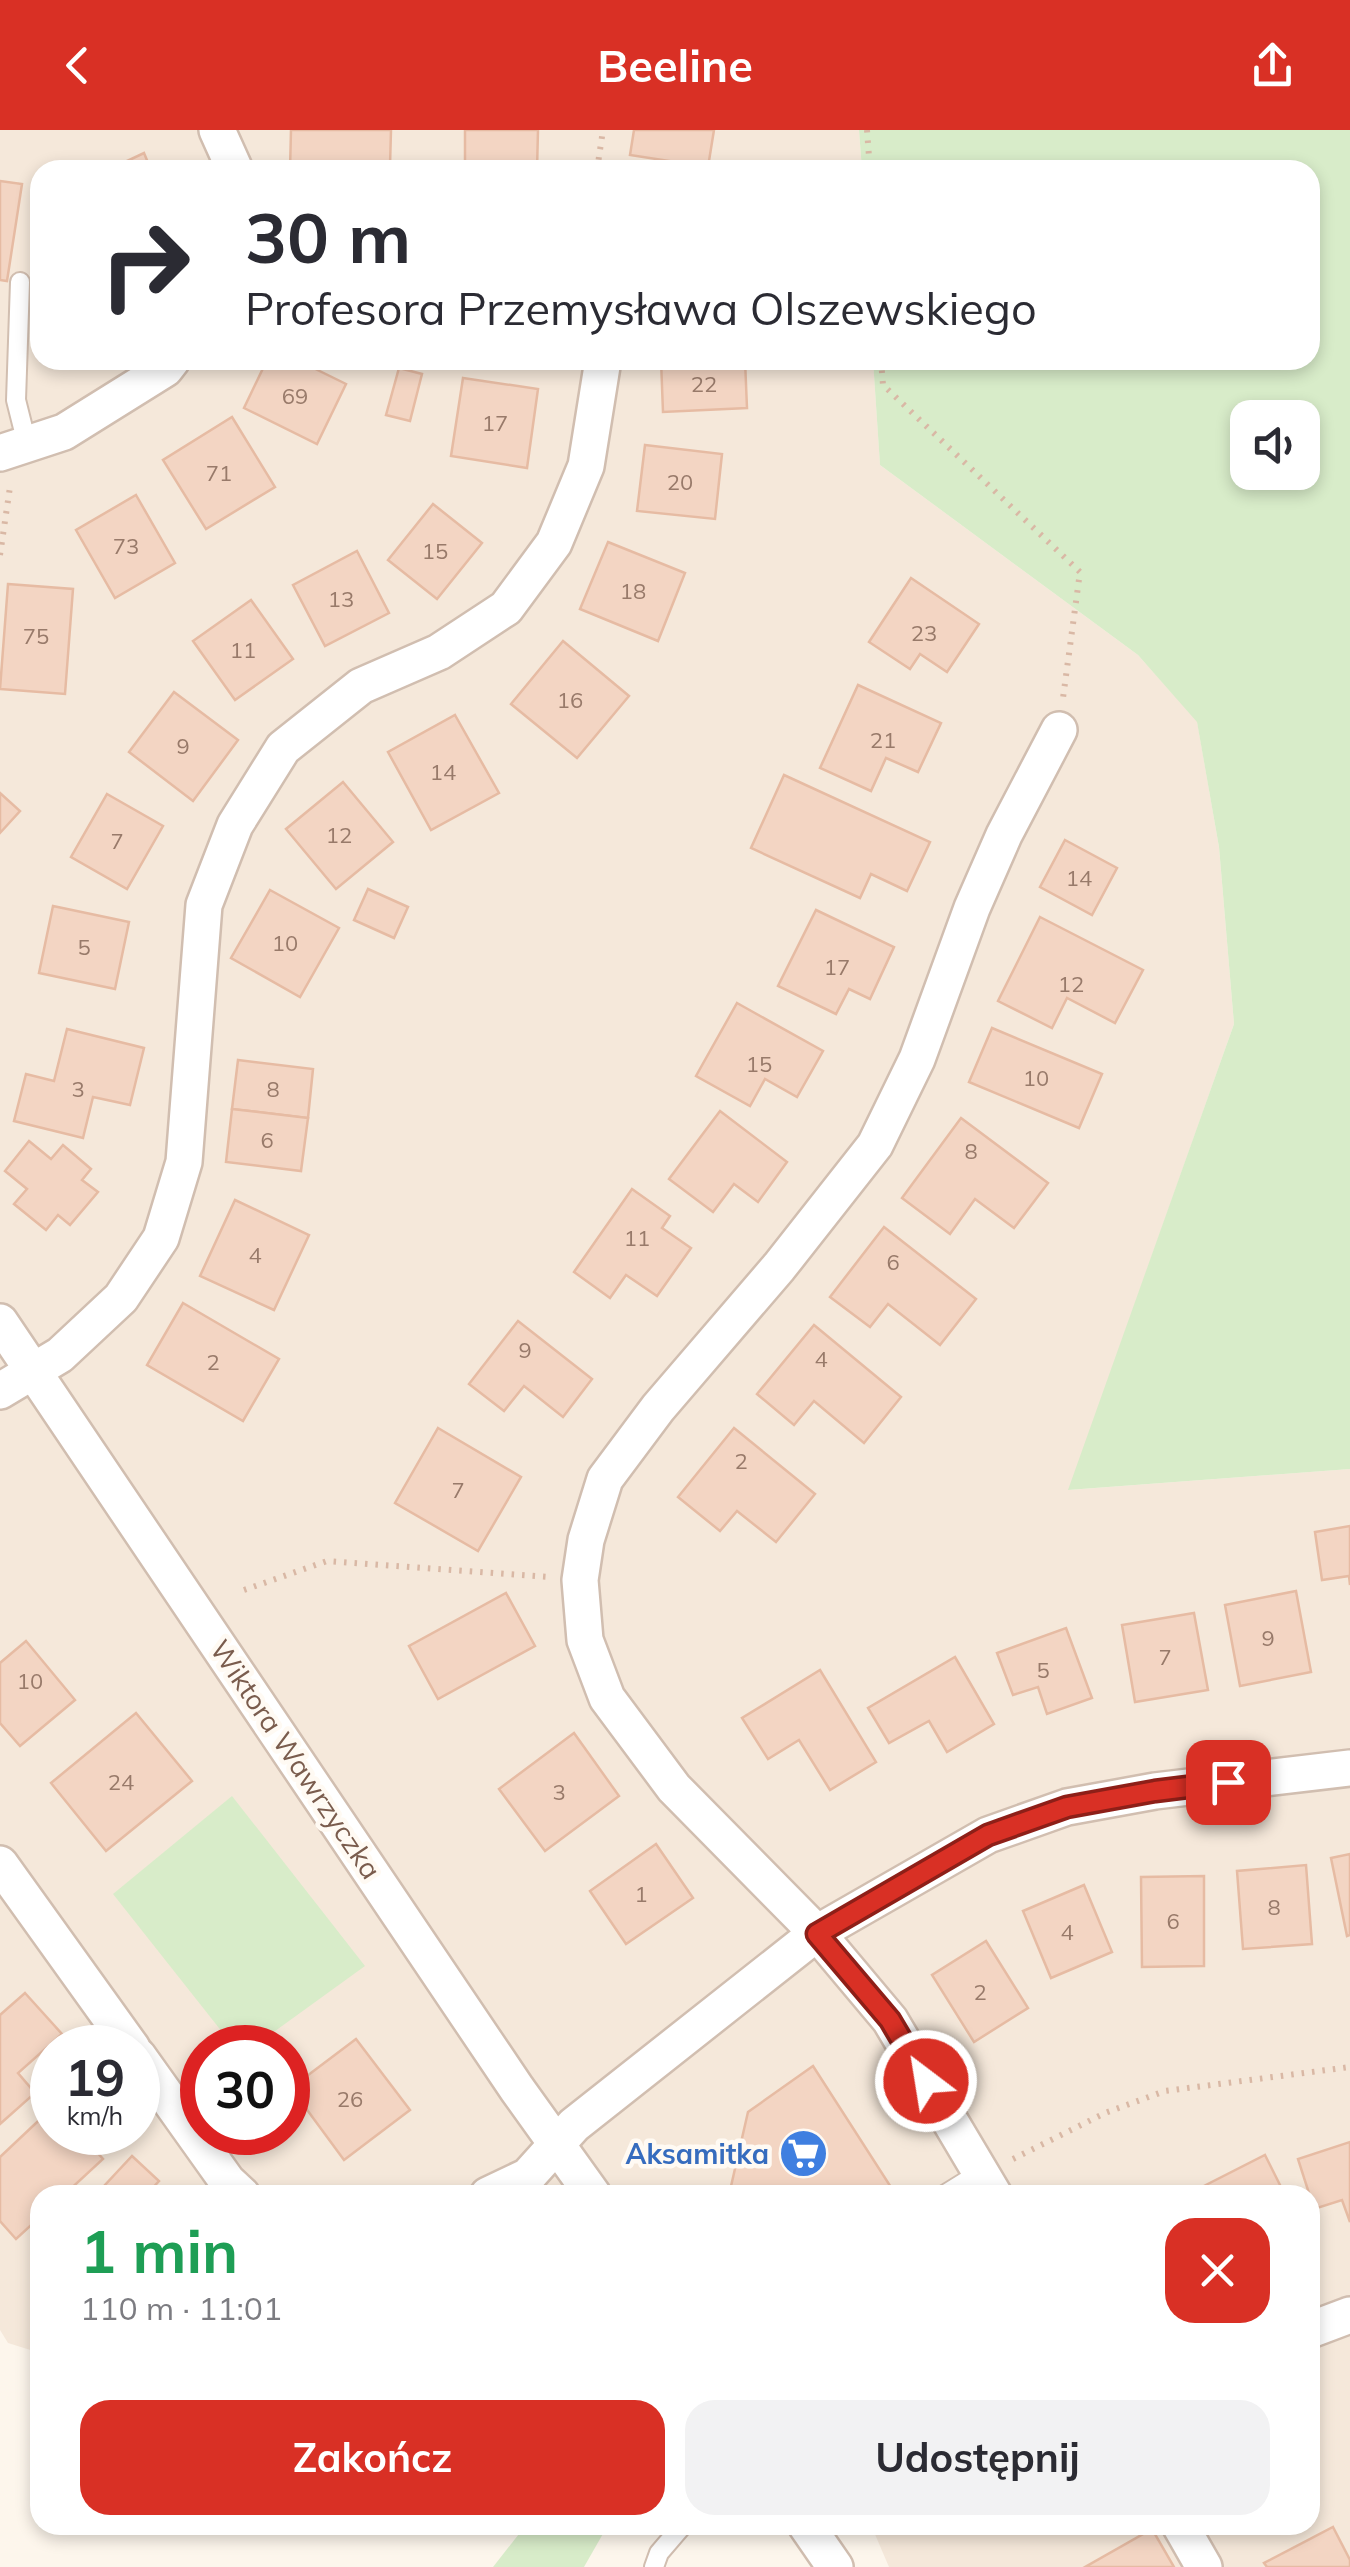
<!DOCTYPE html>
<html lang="pl">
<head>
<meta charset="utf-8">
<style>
	body { margin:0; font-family:Mulish,sans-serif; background:#f2f2f3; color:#2b2b33; height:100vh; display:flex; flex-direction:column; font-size:38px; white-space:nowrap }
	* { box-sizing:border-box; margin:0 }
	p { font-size:32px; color:#7c7c81 }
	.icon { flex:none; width:55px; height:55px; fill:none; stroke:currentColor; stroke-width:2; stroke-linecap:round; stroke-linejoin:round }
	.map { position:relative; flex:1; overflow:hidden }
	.panel { position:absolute; left:30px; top:2055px; width:1290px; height:350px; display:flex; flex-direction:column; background:#fff; border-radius:30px; box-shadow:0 5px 15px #0003 }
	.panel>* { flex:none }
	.top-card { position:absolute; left:30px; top:30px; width:1290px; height:210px; border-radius:30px; box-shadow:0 5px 15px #0003; background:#fff; color:#2b2b33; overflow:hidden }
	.fabs { position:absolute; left:1230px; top:270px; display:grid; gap:20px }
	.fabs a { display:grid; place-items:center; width:90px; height:90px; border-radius:20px; background:#fff; box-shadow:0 5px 15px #0003; font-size:50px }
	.speed { position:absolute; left:30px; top:1895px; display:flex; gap:20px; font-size:50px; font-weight:700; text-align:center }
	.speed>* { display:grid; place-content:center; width:130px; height:130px; border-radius:50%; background:#fff; box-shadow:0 5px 15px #0003; line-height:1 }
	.speed small { font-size:25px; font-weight:400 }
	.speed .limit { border:15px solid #d22; background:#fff; color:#111 }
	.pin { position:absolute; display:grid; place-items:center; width:85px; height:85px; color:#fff; margin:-42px; border-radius:20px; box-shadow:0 5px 15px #0006 }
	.me { position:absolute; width:110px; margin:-55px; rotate:329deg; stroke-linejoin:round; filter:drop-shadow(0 0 8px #0008) }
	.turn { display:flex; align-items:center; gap:35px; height:210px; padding:0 50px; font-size:45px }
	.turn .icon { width:130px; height:130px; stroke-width:2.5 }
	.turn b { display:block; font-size:70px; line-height:85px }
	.round { display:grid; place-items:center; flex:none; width:105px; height:105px; border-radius:30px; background:#f2f2f3 }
	.head { display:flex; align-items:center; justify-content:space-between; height:170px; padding:0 50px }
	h1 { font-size:60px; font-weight:700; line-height:75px; color:#1e9e55 }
	.button { display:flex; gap:20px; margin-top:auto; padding:20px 50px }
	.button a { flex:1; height:115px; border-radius:30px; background:#d93025; color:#fff; font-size:40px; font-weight:700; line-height:115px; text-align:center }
	.button a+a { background:#f2f2f3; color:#2b2b33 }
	header { display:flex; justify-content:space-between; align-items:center; height:130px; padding:0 50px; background:#d93025; color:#fff; font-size:45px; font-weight:700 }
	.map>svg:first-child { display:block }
	.residential { fill:#f5e8da; fill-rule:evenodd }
	.green { fill:#d8ecc9; fill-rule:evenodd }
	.building { fill:#f3d5c3; stroke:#e6bba3; stroke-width:2.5 }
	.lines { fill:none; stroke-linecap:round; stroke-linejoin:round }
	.lane-casing { stroke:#d1beb0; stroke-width:22 }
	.street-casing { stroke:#d1beb0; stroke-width:40 }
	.path { stroke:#d9b8a5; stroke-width:6; stroke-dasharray:2.5 8; stroke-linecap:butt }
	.lane { stroke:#fff; stroke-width:18 }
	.street { stroke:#fff; stroke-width:35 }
	.route-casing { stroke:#8d1f18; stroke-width:25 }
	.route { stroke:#d93025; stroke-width:18 }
	.labels { text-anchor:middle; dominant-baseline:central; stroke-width:9; stroke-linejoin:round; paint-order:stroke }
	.number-label { font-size:22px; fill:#987a6a }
	.street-label { font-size:28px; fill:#7a5c4d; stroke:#fffaf3 }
	.shop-label { font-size:28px; font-weight:bold; fill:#366cbe; stroke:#fffaf3; text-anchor:end }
</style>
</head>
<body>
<header><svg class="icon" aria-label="back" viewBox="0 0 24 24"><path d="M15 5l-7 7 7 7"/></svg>Beeline<svg class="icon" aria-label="share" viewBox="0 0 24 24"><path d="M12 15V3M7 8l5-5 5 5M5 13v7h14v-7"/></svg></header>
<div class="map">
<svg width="1350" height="2437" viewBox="0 0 1350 2437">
	<rect width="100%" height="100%" fill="#fdf6ec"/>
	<path class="residential" d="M0 0H859L862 40H40V230H873L880 335 1138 525 1197 591 1219 717 1234 894 1069 1360 1350 1339V2437H889L871 2395H1310V2065H40V2223L8 2213 0 2200ZM52 1918H138V2002H52ZM202 1918H288V2002H202Z"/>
	<g class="green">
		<path d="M859 0H1350V1339L1068 1360 1234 894 1219 717 1197 592 1138 525 880 335 873 230H1310V40H862ZM1248 288H1302V342H1248Z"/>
		<path d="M232 1666 365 1836 253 1917H234L113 1764Z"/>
		<path d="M526 2395H608L584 2437H493Z"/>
	</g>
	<g class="building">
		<path d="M291 0H391L390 36 353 35V40H290Z"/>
		<path d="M465 0H538L537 40H465Z"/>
		<path d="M634 0H714L708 37 630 25Z"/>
		<path d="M144 23 151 40H108Z"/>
		<path d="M0 51 22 54 7 151 0 150Z"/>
		<path d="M267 230H297L346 254 317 314 244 278Z"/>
		<path d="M661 230H745L747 278 663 282Z"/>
		<path d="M399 238 422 244 410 291 386 285Z"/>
		<path d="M463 248 538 259 527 338 451 326Z"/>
		<path d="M232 287 275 357 206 399 163 330Z"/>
		<path d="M645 315 722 324 715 389 637 381Z"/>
		<path d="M136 365 175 433 115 468 76 400Z"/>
		<path d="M433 374 482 413 437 469 388 430Z"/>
		<path d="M608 412 685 443 658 511 580 479Z"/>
		<path d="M357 421 389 483 325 516 293 455Z"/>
		<path d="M911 448 979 494 947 542 920 524 910 539 869 512Z"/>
		<path d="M8 454 73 459 65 564 0 559Z"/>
		<path d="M251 470 293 529 235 570 193 511Z"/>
		<path d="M563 511 629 566 577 628 511 574Z"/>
		<path d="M858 555 941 593 918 642 886 628 871 661 820 638Z"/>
		<path d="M174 562 238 610 193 671 129 622Z"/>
		<path d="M455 585 499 663 431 700 388 622Z"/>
		<path d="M784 645 930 712 907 761 871 744 860 768 751 718Z"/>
		<path d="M343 652 393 712 336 759 286 699Z"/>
		<path d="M0 663 20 681 0 703Z"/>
		<path d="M107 664 163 696 127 759 71 727Z"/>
		<path d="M1065 710 1117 738 1092 785 1040 757Z"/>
		<path d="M368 759 408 777 394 808 354 790Z"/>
		<path d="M270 760 339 798 300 867 231 828Z"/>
		<path d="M53 776 129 792 115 859 39 843Z"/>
		<path d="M816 780 894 817 870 869 849 859 836 884 778 856Z"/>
		<path d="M1040 787 1143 840 1115 893 1067 868 1052 898 998 871Z"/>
		<path d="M737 873 823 921 797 967 765 949 750 976 696 946Z"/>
		<path d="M992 898 1102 944 1079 998 969 952Z"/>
		<path d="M67 899 144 918 130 975 93 967 83 1008 14 991 26 944 54 951Z"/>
		<path d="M238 930 313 939 308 988 232 979Z"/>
		<path d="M232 979 308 988 301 1041 226 1032Z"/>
		<path d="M720 981 787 1032 758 1072 734 1054 713 1082 669 1049Z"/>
		<path d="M961 988 1048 1053 1014 1098 975 1069 950 1104 902 1068Z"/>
		<path d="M29 1011 51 1029 63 1015 91 1039 82 1050 98 1062 70 1095 58 1085 46 1100 14 1074 27 1059 5 1041Z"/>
		<path d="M632 1059 670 1086 662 1098 691 1118 657 1166 626 1145 610 1168 574 1142Z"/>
		<path d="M235 1070 309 1105 274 1180 200 1146Z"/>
		<path d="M884 1097 976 1169 940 1215 888 1174 870 1197 830 1167Z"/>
		<path d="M183 1173 279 1229 243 1291 147 1235Z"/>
		<path d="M518 1191 592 1249 563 1287 524 1256 504 1281 469 1254Z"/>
		<path d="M814 1195 901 1267 864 1313 814 1271 794 1295 757 1264Z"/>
		<path d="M438 1298 521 1347 478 1421 395 1373Z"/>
		<path d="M734 1298 815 1364 776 1412 737 1381 720 1401 678 1367Z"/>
		<path d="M1350 1396V1455L1349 1446 1322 1450 1315 1402Z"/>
		<path d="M1296 1461 1311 1542 1240 1556 1225 1475Z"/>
		<path d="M506 1463 535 1516 438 1569 409 1516Z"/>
		<path d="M1194 1483 1208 1560 1135 1572 1122 1495Z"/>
		<path d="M1066 1498 1092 1568 1047 1584 1038 1557 1013 1565 997 1523Z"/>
		<path d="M26 1511 75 1570 20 1616 0 1593V1533Z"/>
		<path d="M955 1527 994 1594 947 1622 929 1591 889 1613 868 1578Z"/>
		<path d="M820 1540 876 1632 830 1660 799 1610 768 1629 742 1588Z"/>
		<path d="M136 1583 192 1651 106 1721 51 1653Z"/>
		<path d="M574 1603 619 1666 545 1721 499 1659Z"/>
		<path d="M656 1714 693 1768 626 1814 590 1761Z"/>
		<path d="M1350 1724V1805L1347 1806 1331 1728Z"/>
		<path d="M1306 1735 1312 1814 1243 1819 1237 1741Z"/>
		<path d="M1204 1746V1836L1142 1837 1141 1747Z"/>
		<path d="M1084 1755 1112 1822 1051 1848 1023 1781Z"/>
		<path d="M986 1811 1028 1878 974 1912 932 1845Z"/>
		<path d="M25 1863 62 1904 18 1943 35 1963 0 1994V1885Z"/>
		<path d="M356 1909 410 1980 344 2030 291 1958Z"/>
		<path d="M813 1936 896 2065H729L748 1982Z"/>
		<path d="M52 1978V2002H79L103 2029 64 2065H40V2087L16 2109 0 2091V2027Z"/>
		<path d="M1350 2012V2092L1342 2070 1314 2079 1298 2029Z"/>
		<path d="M1265 2025 1285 2065H1198L1196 2060Z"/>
		<path d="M132 2026 159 2051 146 2065H115L105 2055Z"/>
		<path d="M1333 2397 1350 2430V2437H1267L1264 2433Z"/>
		<path d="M1152 2399 1174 2437H1085Z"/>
	</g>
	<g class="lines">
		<defs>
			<g id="lane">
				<path d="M20 152 16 270 27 314"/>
				<path d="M944 2065 981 2042"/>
				<path d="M654 2437 659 2423 683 2395"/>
			</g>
			<g id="street">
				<path d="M217 0 235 40"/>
				<path d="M0 323 64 302 165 239 172 230"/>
				<path d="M0 1192 517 1959 593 2065"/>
				<path d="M0 1261 60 1225 121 1168 161 1108 184 1032 204 775 235 695 283 618 361 556 439 522 506 478 554 413 586 336 603 230"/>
				<path d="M0 1734 132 1918"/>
				<path d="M138 1926 227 2051 242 2065"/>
				<path d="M488 2065 528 2046 574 1995 817 1803 988 1705 1067 1677 1155 1661 1350 1638"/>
				<path d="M994 2065 890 1890 817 1803 674 1658 607 1568 585 1510 580 1450 586 1410 605 1349 658 1278 779 1137 875 1015 917 929 972 778 1004 705 1059 600"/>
				<path d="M1310 2200 1350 2185"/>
				<path d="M806 2395 835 2437"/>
				<path d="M1180 2395 1204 2437"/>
			</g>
		</defs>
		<use href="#lane" class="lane-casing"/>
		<use href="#street" class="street-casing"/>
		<g class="path">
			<path d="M867 0 870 40"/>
			<path d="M597 40 603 0"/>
			<path d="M881 230 883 255 1080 442 1063 568"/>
			<path d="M0 425 10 357"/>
			<path d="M244 1460 327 1431 549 1447"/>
			<path d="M1013 2029 1105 1983 1165 1961 1350 1937"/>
		</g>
		<use href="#lane" class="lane"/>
		<use href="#street" class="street"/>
	</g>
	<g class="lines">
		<defs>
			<path id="route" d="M926 1951 890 1890 817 1804 988 1705 1067 1677 1155 1661 1228 1652"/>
		</defs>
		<use href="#route" class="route-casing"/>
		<use href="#route" class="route"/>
	</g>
	<defs>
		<symbol id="supermarket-disc" viewBox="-11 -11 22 22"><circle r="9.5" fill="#3f7fe0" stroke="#fffaf3"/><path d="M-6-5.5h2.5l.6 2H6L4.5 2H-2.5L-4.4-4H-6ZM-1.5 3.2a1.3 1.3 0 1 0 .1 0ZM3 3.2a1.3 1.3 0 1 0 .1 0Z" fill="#fff"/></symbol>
	</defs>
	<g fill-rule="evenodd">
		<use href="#supermarket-disc" x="776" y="1996" width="55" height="55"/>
	</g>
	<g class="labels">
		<g class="number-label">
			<text x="704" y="254">22</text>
			<text x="295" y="266">69</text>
			<text x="495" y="293">17</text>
			<text x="219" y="343">71</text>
			<text x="680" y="352">20</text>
			<text x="126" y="416">73</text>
			<text x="435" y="421">15</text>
			<text x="633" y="461">18</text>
			<text x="341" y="469">13</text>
			<text x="924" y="503">23</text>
			<text x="36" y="506">75</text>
			<text x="243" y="520">11</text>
			<text x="570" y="570">16</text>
			<text x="883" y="610">21</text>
			<text x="183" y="616">9</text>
			<text x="443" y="642">14</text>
			<text x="339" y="705">12</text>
			<text x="117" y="711">7</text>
			<text x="1079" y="748">14</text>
			<text x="285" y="813">10</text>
			<text x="84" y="817">5</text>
			<text x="837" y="837">17</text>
			<text x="1071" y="854">12</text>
			<text x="759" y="934">15</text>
			<text x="1036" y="948">10</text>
			<text x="78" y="959">3</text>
			<text x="273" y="959">8</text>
			<text x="267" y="1010">6</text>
			<text x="971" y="1021">8</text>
			<text x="637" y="1108">11</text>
			<text x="255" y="1125">4</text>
			<text x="893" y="1132">6</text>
			<text x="525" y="1220">9</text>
			<text x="821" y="1229">4</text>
			<text x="213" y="1232">2</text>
			<text x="741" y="1331">2</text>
			<text x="458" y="1360">7</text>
			<text x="1268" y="1508">9</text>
			<text x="1165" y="1527">7</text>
			<text x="1043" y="1540">5</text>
			<text x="30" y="1551">10</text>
			<text x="121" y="1652">24</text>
			<text x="559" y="1662">3</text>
			<text x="641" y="1764">1</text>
			<text x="1274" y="1777">8</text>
			<text x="1173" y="1791">6</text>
			<text x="1067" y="1802">4</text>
			<text x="980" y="1862">2</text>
			<text x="350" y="1969">26</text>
		</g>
		<g class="street-label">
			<text transform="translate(296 1629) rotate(56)">Wiktora Wawrzyczka</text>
		</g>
		<g class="shop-label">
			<text x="769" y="2023">Aksamitka</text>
		</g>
	</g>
</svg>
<div class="fabs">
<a><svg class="icon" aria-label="sound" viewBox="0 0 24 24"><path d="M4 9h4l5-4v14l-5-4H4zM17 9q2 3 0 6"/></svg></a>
</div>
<div class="speed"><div>19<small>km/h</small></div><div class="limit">30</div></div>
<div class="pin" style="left:1228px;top:1652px;background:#d93025"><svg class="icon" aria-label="arrive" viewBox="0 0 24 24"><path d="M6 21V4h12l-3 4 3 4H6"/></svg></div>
<svg class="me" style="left:926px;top:1951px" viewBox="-20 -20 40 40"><circle r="17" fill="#d93025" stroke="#fff" stroke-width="3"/><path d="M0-11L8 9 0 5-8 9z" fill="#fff"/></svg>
<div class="top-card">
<div class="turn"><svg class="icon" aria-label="right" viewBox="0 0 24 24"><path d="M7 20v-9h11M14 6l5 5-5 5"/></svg><div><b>30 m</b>Profesora Przemysława Olszewskiego</div></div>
</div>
<section class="panel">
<div class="head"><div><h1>1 min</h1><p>110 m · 11:01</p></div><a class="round" style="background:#d93025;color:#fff"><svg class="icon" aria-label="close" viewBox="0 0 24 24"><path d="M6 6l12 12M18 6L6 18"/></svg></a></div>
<div class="button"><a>Zakończ</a><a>Udostępnij</a></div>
</section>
</div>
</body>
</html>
